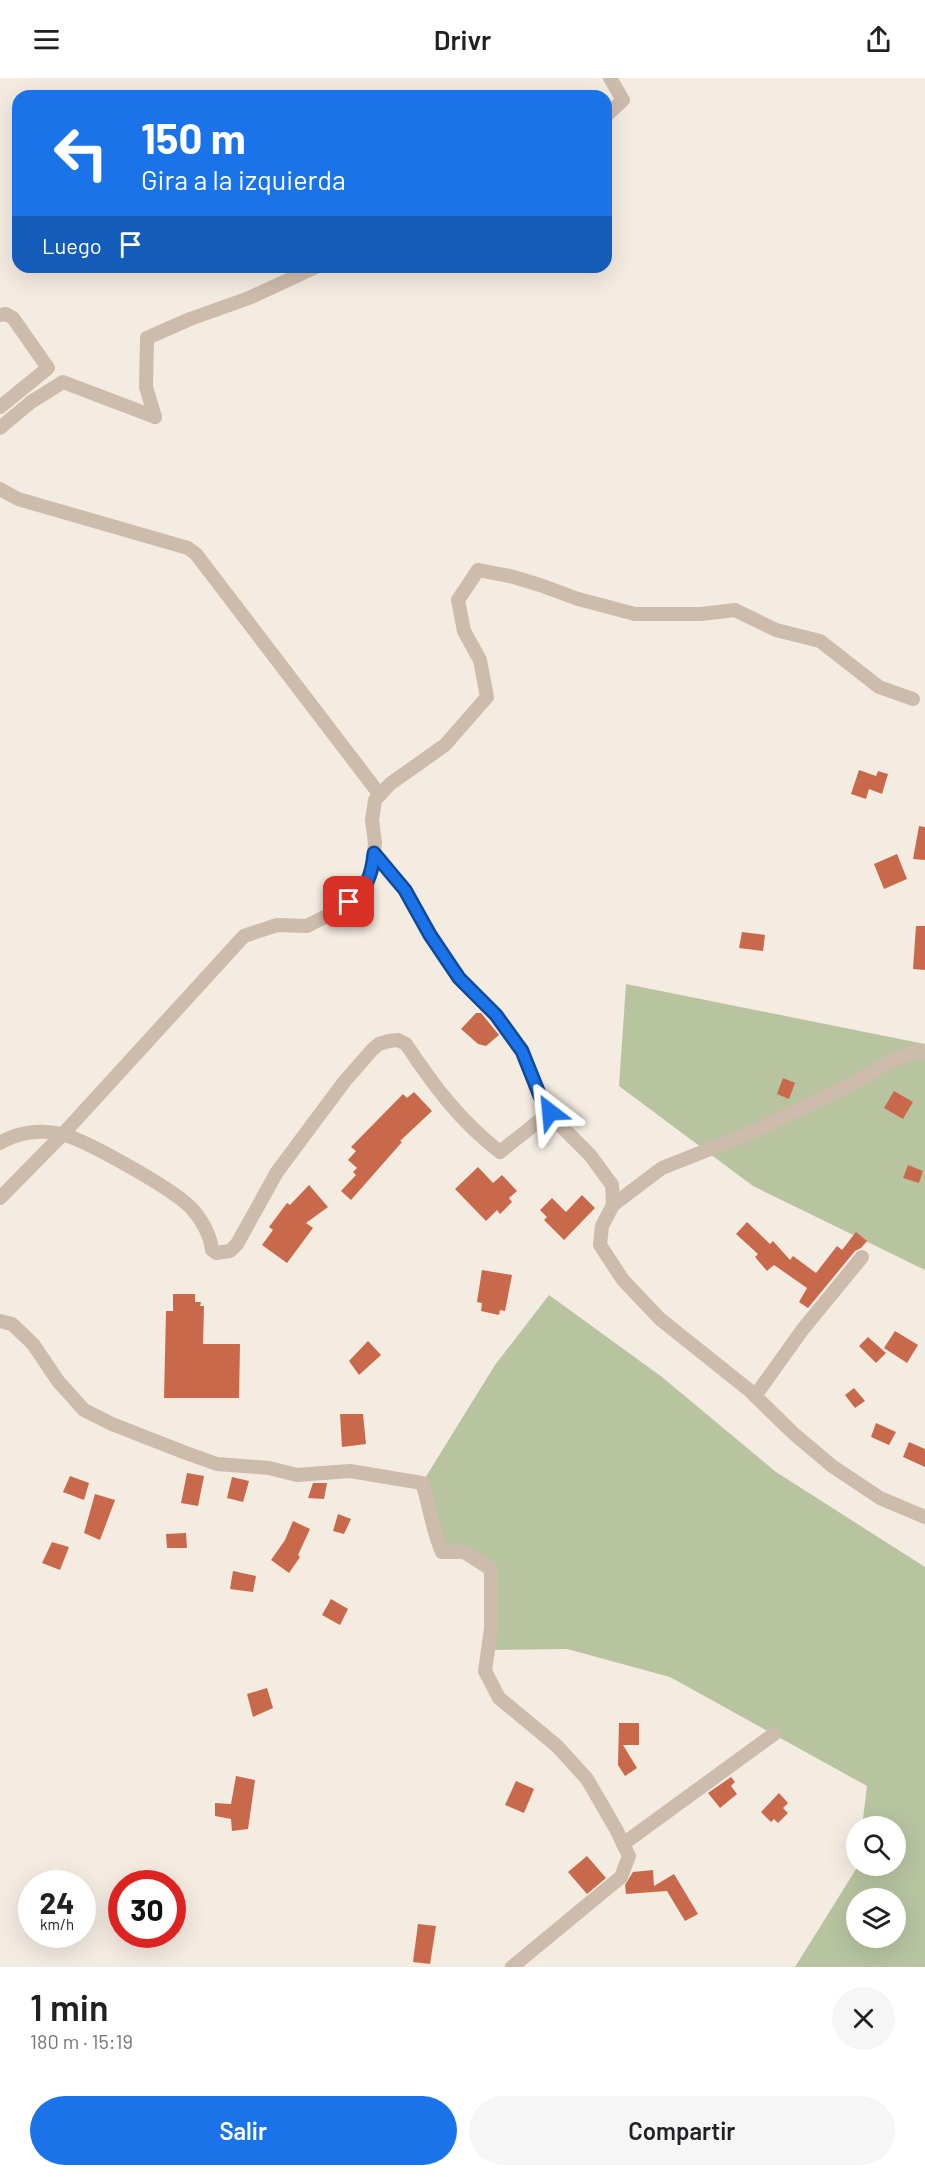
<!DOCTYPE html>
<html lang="es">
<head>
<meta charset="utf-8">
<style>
	body { margin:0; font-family:Barlow,sans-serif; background:#f6f6f6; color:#202124; height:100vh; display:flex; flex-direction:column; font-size:22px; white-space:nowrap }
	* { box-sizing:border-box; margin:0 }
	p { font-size:20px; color:#757577 }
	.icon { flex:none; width:33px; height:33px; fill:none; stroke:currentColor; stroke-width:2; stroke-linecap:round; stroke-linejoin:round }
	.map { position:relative; height:1889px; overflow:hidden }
	.sheet { display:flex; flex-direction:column; background:#fff; flex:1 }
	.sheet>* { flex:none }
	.banner { position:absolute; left:12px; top:12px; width:600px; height:183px; border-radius:18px; box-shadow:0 6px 24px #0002; background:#1a73e8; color:#fff; overflow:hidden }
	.tools { position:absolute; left:846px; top:1738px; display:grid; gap:12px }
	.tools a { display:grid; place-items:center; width:60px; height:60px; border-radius:50%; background:#fff; box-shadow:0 6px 24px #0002; font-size:30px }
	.speed { position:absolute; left:18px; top:1792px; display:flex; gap:12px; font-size:30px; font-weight:700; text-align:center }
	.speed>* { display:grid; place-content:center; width:78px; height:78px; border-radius:50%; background:#fff; box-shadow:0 6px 24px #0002; line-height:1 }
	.speed small { font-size:15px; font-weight:400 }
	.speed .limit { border:9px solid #d22; background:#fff; color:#111 }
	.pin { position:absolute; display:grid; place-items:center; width:51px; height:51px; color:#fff; margin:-26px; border-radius:12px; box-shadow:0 3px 9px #0006 }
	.me { position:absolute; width:66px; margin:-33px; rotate:331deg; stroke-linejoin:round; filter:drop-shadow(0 0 4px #0008) }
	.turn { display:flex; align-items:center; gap:21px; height:126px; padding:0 30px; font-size:27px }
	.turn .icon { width:78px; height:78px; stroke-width:2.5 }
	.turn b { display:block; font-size:42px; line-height:51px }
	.then { display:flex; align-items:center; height:57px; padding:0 30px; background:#0003; gap:12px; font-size:22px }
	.round { display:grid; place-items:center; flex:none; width:63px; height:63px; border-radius:32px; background:#f6f6f6 }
	.summary { display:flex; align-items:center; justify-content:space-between; height:102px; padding:0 30px }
	h1 { font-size:36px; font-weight:600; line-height:45px }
	.cta { display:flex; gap:12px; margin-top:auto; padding:12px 30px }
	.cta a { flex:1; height:69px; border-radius:36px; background:#1a73e8; color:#fff; font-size:24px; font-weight:600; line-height:69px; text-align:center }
	.cta a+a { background:#f6f6f6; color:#202124 }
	header { display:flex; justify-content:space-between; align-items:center; height:78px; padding:0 30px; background:#fff; font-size:27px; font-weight:600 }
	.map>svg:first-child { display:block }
	.green { fill:#b8c4a0; fill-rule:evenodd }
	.building { fill:#c8694b }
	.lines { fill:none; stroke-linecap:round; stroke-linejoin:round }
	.minor { stroke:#cdbbac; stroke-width:14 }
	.route-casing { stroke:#114b97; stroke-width:15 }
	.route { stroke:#1a73e8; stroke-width:10 }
</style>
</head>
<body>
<header><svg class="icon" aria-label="menu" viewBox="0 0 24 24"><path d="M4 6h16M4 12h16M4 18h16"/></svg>Drivr<svg class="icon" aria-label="share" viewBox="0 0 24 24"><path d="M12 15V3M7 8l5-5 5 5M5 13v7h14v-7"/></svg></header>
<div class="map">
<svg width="925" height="1889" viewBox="0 0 925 1889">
	<rect width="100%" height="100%" fill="#f4ebe1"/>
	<g class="green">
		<path d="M626 906 925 966V1192L753 1108 619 1008Z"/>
		<path d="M549 1217 662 1299 776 1394 925 1489V1889H795L858 1788H896V1749H862L867 1708 670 1599 567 1571 488 1572 491 1492 464 1474H442L422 1405 495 1287ZM856 1821H896V1860H856Z"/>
	</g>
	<g class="building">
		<path d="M859 692 876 698 878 693 888 696 882 716 869 711 866 721 851 716Z"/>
		<path d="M919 748 925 749V782L913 781Z"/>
		<path d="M897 776 907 801 884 811 874 786Z"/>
		<path d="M916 848H925V892L913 891Z"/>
		<path d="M742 854 765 857 763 873 739 870Z"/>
		<path d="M476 935H481L499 957 486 968 478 966 461 951Z"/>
		<path d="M783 1000 795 1005 789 1021 777 1016Z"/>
		<path d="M894 1013 913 1024 903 1041 884 1030Z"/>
		<path d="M414 1014 432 1033 400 1063 402 1064 351 1122 341 1113 356 1097 353 1094 357 1090 348 1082 356 1073 351 1069 403 1016 407 1020Z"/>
		<path d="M908 1087 923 1093 919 1105 903 1100Z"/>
		<path d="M478 1089 493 1105 502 1097 517 1113 509 1120 512 1124 500 1136 497 1132 486 1143 455 1111Z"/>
		<path d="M309 1107 328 1129 306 1145 313 1150 287 1185 262 1167 273 1152 269 1149 287 1125 290 1127Z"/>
		<path d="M582 1117 595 1130 564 1162 544 1142 547 1139 540 1132 552 1120 566 1134Z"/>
		<path d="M747 1144 770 1166 773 1163 790 1182 793 1178 816 1195 837 1168 842 1172 856 1154 867 1163 861 1170 855 1173 808 1230 799 1224 807 1210 774 1187 767 1193 755 1179 758 1176 736 1156Z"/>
		<path d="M482 1192 512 1197 505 1233 500 1232 499 1237 481 1233 482 1225 477 1224Z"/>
		<path d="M173 1216H195V1224H201L200 1228H204L203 1266H240L239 1320H164L166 1233H173Z"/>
		<path d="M895 1253 918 1267 907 1285 884 1270Z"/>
		<path d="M868 1259 886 1275 876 1285 859 1268Z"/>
		<path d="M368 1263 381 1277 359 1297 349 1283Z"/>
		<path d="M854 1310 865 1323 855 1330 845 1317Z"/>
		<path d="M340 1336H363L366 1366 342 1369Z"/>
		<path d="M876 1345 896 1354 889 1367 871 1359Z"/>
		<path d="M909 1364 925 1371V1389L903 1379Z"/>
		<path d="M187 1395 204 1398 198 1428 181 1425Z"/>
		<path d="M70 1398 89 1405 84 1422 63 1414Z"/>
		<path d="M232 1399 249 1403 243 1424 227 1420Z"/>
		<path d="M313 1405H327L324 1421 308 1420Z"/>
		<path d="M95 1416 115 1422 100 1462 84 1455Z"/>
		<path d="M338 1436 351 1441 344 1456 333 1453Z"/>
		<path d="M293 1443 310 1451 298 1477 300 1479 289 1495 271 1482 285 1462Z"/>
		<path d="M186 1455 187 1470H167L166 1456Z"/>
		<path d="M52 1464 69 1469 60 1492 42 1485Z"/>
		<path d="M233 1493 256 1498 253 1514 230 1511Z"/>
		<path d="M331 1521 348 1531 340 1547 322 1537Z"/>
		<path d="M267 1610 273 1630 253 1639 247 1616Z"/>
		<path d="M619 1645H639V1667H623L637 1690 625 1698 618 1687Z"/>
		<path d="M236 1698 255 1702 248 1751 232 1753 231 1741 215 1738V1725L231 1726Z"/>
		<path d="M731 1699 735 1704 731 1708 737 1716 720 1730 708 1715Z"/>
		<path d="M516 1703 534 1711 524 1735 505 1727Z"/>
		<path d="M779 1715 788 1725 783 1730 788 1735 778 1745 774 1741 771 1744 761 1734Z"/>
		<path d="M587 1778 606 1800 587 1816 568 1794Z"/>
		<path d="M653 1792 654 1808 674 1796 698 1836 685 1843 667 1813 626 1816 625 1807 633 1794Z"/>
		<path d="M418 1846 436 1848 430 1886 413 1884Z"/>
	</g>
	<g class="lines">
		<g class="minor">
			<path d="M606 38 623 22 610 0"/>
			<path d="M0 237 6 236 13 240 48 290 0 329"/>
			<path d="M155 339 146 309 147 260 190 241 249 220 316 189"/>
			<path d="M0 350 31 324 63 304 155 339"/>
			<path d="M0 411 18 421 188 470 196 476 380 717"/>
			<path d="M374 775 405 812 431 857 459 900 496 937 522 973 540 1018 557 1044 590 1077 612 1107 613 1127 602 1148 600 1167 623 1202 660 1241 749 1312 793 1355 832 1388 880 1420 925 1439"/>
			<path d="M0 1065C18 1054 41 1051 62 1056 87 1063 176 1112 193 1132 202 1142 211 1159 212 1172L216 1175 230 1173 237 1166 277 1094 344 1004 372 972 379 966 389 963 398 962 406 966C433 1007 461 1044 500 1074L550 1034"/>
			<path d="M0 1120 63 1056 244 858 277 847 307 848 338 832 360 817 372 793 375 765 372 742 375 722 390 706 445 667 487 619 480 582 464 553 458 522 478 492 510 498 540 507 578 521 635 536H701L735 532 776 552 820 563 879 609 913 621"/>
			<path d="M613 1127 662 1090 753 1054 855 1004 895 981 919 973 925 976"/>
			<path d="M0 1243 12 1246 33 1266 58 1303 84 1332 112 1346 186 1375 217 1386 269 1390 297 1397 350 1393 422 1405C430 1428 432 1452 442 1474H464L491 1491V1551L485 1593 499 1620 557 1668 587 1701 616 1751 629 1778 621 1799 512 1889"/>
			<path d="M755 1318 803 1251 862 1179"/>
			<path d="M623 1766 774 1656"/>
		</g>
	</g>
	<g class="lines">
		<defs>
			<path id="route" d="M349 824C367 813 372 795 374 775L405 812 430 857 459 900 496 937 522 973 540 1018 550 1034"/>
		</defs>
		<use href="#route" class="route-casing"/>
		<use href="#route" class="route"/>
	</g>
</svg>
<div class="tools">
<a><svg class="icon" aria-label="search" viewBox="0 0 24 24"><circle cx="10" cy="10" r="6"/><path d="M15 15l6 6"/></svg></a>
<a><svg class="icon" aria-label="layers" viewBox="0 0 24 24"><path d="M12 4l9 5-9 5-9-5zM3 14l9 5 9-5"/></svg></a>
</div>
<div class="speed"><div>24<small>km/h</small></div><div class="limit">30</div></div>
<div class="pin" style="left:349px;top:824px;background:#d93025"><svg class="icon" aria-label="arrive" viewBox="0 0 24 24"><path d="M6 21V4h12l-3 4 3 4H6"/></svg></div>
<svg class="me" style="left:550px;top:1034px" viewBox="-20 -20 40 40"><path d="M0-17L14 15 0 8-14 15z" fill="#1a73e8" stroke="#fff" stroke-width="4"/></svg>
<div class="banner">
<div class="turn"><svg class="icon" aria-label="left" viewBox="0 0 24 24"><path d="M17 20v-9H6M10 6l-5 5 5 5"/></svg><div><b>150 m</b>Gira a la izquierda</div></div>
<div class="then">Luego<svg class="icon" aria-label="arrive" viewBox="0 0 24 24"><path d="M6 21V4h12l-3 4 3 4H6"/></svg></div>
</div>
</div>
<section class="sheet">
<div class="summary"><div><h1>1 min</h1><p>180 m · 15:19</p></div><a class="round"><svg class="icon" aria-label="close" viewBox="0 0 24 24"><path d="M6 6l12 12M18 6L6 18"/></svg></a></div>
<div class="cta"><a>Salir</a><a>Compartir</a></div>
</section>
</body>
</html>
